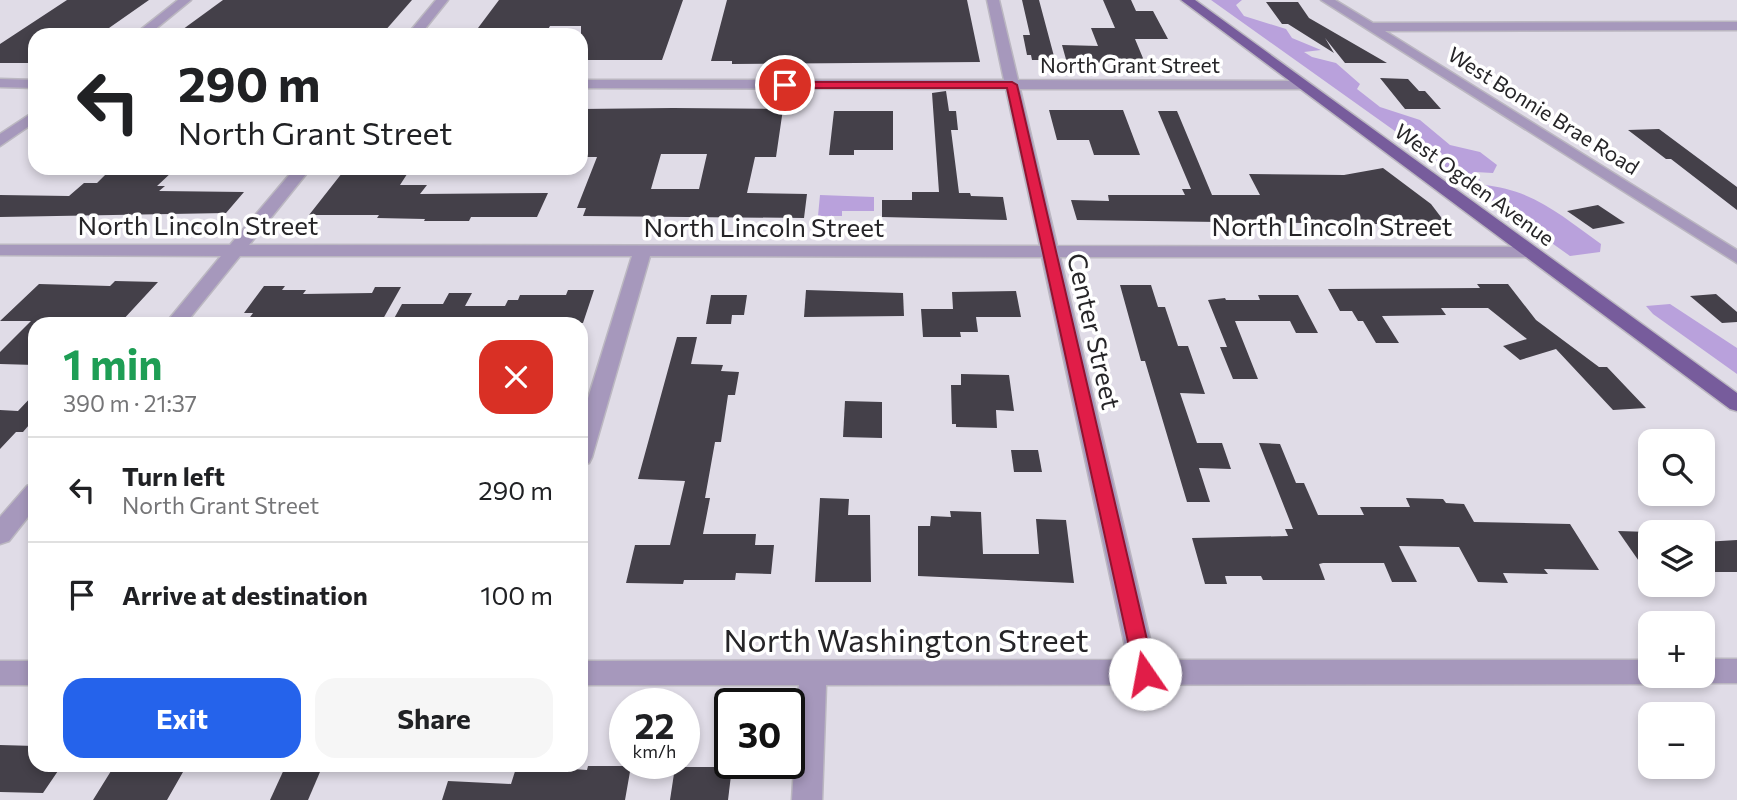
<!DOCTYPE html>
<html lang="en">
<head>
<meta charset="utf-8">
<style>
	body { margin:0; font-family:Commissioner,sans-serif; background:#f6f6f6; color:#202124; height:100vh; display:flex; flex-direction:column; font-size:26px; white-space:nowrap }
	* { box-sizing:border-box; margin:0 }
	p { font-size:23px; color:#757577 }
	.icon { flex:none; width:38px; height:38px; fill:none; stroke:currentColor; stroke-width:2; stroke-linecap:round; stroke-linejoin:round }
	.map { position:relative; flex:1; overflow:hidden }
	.details { position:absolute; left:28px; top:317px; width:560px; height:455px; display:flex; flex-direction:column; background:#fff; border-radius:21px; box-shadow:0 4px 10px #0003 }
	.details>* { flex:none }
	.banner { position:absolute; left:28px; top:28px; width:560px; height:147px; border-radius:21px; box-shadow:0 4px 10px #0003; background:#fff; color:#202124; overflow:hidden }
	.tools { position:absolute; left:1638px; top:429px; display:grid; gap:14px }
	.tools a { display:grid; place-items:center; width:77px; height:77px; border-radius:14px; background:#fff; box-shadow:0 4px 10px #0003; font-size:35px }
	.speed { position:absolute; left:609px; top:688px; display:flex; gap:14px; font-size:35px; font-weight:700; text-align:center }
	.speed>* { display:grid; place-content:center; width:91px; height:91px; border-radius:50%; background:#fff; box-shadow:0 4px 10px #0003; line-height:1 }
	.speed small { font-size:18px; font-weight:400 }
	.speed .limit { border:4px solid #111; border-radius:10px; background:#fff; color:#111 }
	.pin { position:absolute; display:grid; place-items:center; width:60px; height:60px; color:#fff; margin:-30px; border:4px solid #fff; border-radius:50%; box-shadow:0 2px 7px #0007 }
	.me { position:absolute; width:77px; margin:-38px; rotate:348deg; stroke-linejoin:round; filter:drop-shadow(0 0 5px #0008) }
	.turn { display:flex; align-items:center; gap:24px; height:147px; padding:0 35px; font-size:32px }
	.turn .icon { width:91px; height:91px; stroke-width:2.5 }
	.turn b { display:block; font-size:49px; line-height:60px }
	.round { display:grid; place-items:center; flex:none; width:74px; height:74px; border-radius:21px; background:#f6f6f6 }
	.summary { display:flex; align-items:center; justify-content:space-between; height:119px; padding:0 35px }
	h1 { font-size:42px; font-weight:700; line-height:52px; color:#1e9e55 }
	.primary-button { display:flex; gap:14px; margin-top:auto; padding:14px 35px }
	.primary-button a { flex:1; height:80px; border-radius:21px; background:#2563eb; color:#fff; font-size:28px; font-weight:700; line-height:80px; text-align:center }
	.primary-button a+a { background:#f6f6f6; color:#202124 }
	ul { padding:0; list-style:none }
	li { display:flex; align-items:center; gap:21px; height:105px; padding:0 35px; border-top:2px solid #e0e0e0 }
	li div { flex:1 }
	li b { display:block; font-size:26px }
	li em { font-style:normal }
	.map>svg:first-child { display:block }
	.green { fill:#b9a1dc }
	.building { fill:#444049; fill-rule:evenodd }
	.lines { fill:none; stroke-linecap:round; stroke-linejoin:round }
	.minor-casing { stroke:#bbb7c1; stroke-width:3 }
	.major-casing { stroke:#bbb7c1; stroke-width:3 }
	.minor { fill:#a698bc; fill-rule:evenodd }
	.major { fill:#775c9c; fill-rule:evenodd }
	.route { fill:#e11d48; stroke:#92132f; stroke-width:2 }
	.labels { text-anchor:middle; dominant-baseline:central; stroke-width:7; stroke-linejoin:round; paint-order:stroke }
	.far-street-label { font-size:21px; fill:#262528; stroke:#fff }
	.street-label { font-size:26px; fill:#262528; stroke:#fff }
	.near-street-label { font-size:32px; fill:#262528; stroke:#fff }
</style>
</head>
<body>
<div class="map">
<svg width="1737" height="800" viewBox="0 0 1737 800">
	<rect width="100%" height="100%" fill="#e0dce7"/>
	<g class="green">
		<path d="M1211 0H1242L1236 5 1244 16 1286 29 1292 38 1321 50 1304 52 1312 57 1336 63 1360 84 1357 89 1380 107 1420 120 1450 145 1480 152 1497 165 1493 173 1475 172 1483 185C1532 189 1562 216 1601 244L1600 252 1570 256Z"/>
		<path d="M820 195 874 197V211H842V216H818Z"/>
		<path d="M1670 304 1737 348V374L1653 314 1646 306Z"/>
	</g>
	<g class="building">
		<path d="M67 0H149L99 35 35 34V63H0V44Z"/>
		<path d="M223 0H412L384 32 175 35Z"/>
		<path d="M499 0H683L662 60H581V26H550L546 33 475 32Z"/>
		<path d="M727 0H967L980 62 732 64V61H711Z"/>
		<path d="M1022 0H1039L1055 60H1032L1031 55H1027L1023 35H1030Z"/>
		<path d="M1103 0H1131L1136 11H1153L1168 39H1135L1145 63H1067L1062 45 1098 46 1091 28H1115Z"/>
		<path d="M1266 2H1298L1309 18 1387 63H1345L1325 38 1334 53 1288 24H1282Z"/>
		<path d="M1380 78 1408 79 1419 91H1425L1441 109H1405Z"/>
		<path d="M946 91 949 111H956L958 130H951L959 193H970L971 196 1003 197 1007 220 882 217V200H912V192H939L932 93Z"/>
		<path d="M673 108 783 109 776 157H755L747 193 807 194 804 218 583 216 586 208H577L597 157H581V109ZM661 154H707L699 189H651Z"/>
		<path d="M1049 110H1123L1140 155H1094L1089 140H1057Z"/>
		<path d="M834 111H893V150H854V155H829Z"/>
		<path d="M1158 111H1177L1212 195H1260L1249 174 1344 175 1383 168 1431 204 1447 225 1077 220 1071 200 1109 201 1108 195H1185L1182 189H1191Z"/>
		<path d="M1659 129 1737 187V210L1671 159H1666L1628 130Z"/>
		<path d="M346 168H411L400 185H427L420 194 548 193 537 217H471L469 221H424L425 219 377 218 379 215H309Z"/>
		<path d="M108 172H172L157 186H165L159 191 244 192 226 213 0 217V195L69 196 84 183H97Z"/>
		<path d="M1598 205 1625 223 1593 229 1567 211Z"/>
		<path d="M115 281 158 282 121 322 35 324V365L0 364V352L31 321H0L39 284 110 286Z"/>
		<path d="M1477 284H1508L1536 320 1599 367H1607L1646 408 1613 410 1556 349 1520 360 1503 346 1527 339 1488 308H1441L1446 315 1382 316 1399 343H1376L1363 321H1358L1352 311H1340L1328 289 1480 288Z"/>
		<path d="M1120 285H1151L1158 307H1165L1178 346H1188L1205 394 1180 393 1197 443H1222L1231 469 1199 468 1210 502H1187L1145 361H1141Z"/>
		<path d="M264 286H285L282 290H306L303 294 372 293 375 287H401L383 319 285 320 283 324H245L253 313H244Z"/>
		<path d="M568 290H594L583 323 391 324 402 304H443L449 293H472L465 306H505L508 300H518L520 295H566Z"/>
		<path d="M806 290 903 293 904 316 804 317Z"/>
		<path d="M1016 291 1021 317H976L978 332H960L961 337H923L921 309H953L952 292Z"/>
		<path d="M1716 294 1737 312V322L1722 323 1690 296Z"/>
		<path d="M711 295H747L744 315H732L731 324H706Z"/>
		<path d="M1258 295H1298L1318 333H1296L1290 321H1235L1258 379H1233L1220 347H1227L1208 300 1225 298 1226 300H1260Z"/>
		<path d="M677 337H697L691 364 723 365 721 371 739 372 735 395H728L721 442H715L705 498H710L703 534H756L755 545H774L771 574 736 573 735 580H684L683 584 626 583 635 545H670L685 481 638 479Z"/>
		<path d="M961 374 1009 375 1014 411 996 410 997 428 956 427V424H952L951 385H961Z"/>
		<path d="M35 393V418L23 432H16L0 449V410L18 411Z"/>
		<path d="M845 401 882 402V438L843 437Z"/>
		<path d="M1259 443 1280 444 1296 483H1304L1318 515H1364L1360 507H1410L1406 498 1443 499 1446 503 1464 504 1474 522 1570 524 1599 570 1544 569 1548 574 1503 573 1508 583 1478 582 1459 547 1399 546 1417 582H1392L1384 563H1323L1319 564 1325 580H1263L1261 576H1225L1227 584H1205L1192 538 1288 536 1285 529H1293Z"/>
		<path d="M1011 450H1038L1042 472H1014Z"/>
		<path d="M820 498 849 499 848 515H870L871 582H815Z"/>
		<path d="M950 511 981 512 983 554H1039L1036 519 1066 520 1074 583 918 576V526H930L931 516 951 517Z"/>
		<path d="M1618 531 1650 532V577Z"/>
		<path d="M1737 540V572H1703V542Z"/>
		<path d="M0 745 35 746V765H62L43 793 0 792Z"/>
		<path d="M129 765H187L167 800H93L111 771H125Z"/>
		<path d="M286 765H323L308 800H270Z"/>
		<path d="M517 765 587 770 588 766H631L625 800H442L448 781 511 784Z"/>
		<path d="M675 767H732L728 800H670Z"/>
	</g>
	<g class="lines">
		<defs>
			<g id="minor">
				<path d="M178 0H191L148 35H134Z"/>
				<path d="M436 0H448L420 35H407Z"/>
				<path d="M987 0H999L1018 80 1301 81 1308 85 1301 89H1020L1057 246 1529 247 1538 252 1529 257H1060L1155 660H1650V676H1662L1660 681 1650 684 826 685 822 800H792L799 685H581V661L1128 660 1042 257 650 256 592 457 589 463 581 465V421L632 256H240L185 324H165L221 256 0 255V245H230L295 168H311L249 245 1040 246 1006 89 581 88V80H1004Z"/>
				<path d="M1321 0H1335L1373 23 1737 22V30L1385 31 1737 250V263Z"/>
				<path d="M0 79 35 80V88L0 87Z"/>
				<path d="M35 111V122L0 146V134Z"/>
				<path d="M35 483V508L9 541 0 544V517L27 486Z"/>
				<path d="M1703 659H1737V683H1703L1693 680 1691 676H1703Z"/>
				<rect x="0" y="661" width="35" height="24"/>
			</g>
			<path id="major" d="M1181 0H1195L1737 393V411L1730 409Z"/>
		</defs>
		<use href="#minor" class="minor-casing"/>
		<use href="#major" class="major-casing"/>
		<use href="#minor" class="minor"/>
		<use href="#major" class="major"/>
	</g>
	<path class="route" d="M782 82H1012L1017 85 1155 674 1152 680 1145 683 1138 680 1135 674 1007 88H785L780 85Z"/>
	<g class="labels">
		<g class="far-street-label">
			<text x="1130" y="64">North Grant Street</text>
			<text transform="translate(1544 110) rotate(32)">West Bonnie Brae Road</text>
			<text transform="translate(1475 184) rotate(36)">West Ogden Avenue</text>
		</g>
		<g class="street-label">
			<text x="198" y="224">North Lincoln Street</text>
			<text x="1332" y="225">North Lincoln Street</text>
			<text x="764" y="226">North Lincoln Street</text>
			<text transform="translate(1095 331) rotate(77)">Center Street</text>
		</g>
		<g class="near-street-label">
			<text x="906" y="639">North Washington Street</text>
		</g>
	</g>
</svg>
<div class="tools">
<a><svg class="icon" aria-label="search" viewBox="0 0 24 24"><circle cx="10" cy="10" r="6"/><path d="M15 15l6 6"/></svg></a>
<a><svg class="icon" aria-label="layers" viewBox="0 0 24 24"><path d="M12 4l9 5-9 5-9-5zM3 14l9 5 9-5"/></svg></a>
<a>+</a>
<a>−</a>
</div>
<div class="speed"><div>22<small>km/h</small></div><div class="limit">30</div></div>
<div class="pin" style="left:785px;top:85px;background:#d93025"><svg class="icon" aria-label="arrive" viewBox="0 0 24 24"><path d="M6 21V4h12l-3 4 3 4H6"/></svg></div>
<svg class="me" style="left:1145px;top:674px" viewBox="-20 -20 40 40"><circle r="19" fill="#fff"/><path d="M0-13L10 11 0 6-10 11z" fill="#e11d48"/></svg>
<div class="banner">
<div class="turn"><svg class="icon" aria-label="left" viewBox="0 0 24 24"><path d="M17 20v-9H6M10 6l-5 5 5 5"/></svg><div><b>290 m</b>North Grant Street</div></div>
</div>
<section class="details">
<div class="summary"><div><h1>1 min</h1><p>390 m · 21:37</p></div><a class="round" style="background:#d93025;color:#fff"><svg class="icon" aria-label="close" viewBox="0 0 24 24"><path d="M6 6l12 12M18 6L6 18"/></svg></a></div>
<ul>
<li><svg class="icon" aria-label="left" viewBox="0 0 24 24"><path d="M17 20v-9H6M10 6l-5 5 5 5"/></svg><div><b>Turn left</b><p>North Grant Street</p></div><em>290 m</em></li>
<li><svg class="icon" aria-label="arrive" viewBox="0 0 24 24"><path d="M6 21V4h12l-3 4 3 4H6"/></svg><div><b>Arrive at destination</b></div><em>100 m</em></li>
</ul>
<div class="primary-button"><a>Exit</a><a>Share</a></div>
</section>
</div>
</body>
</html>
